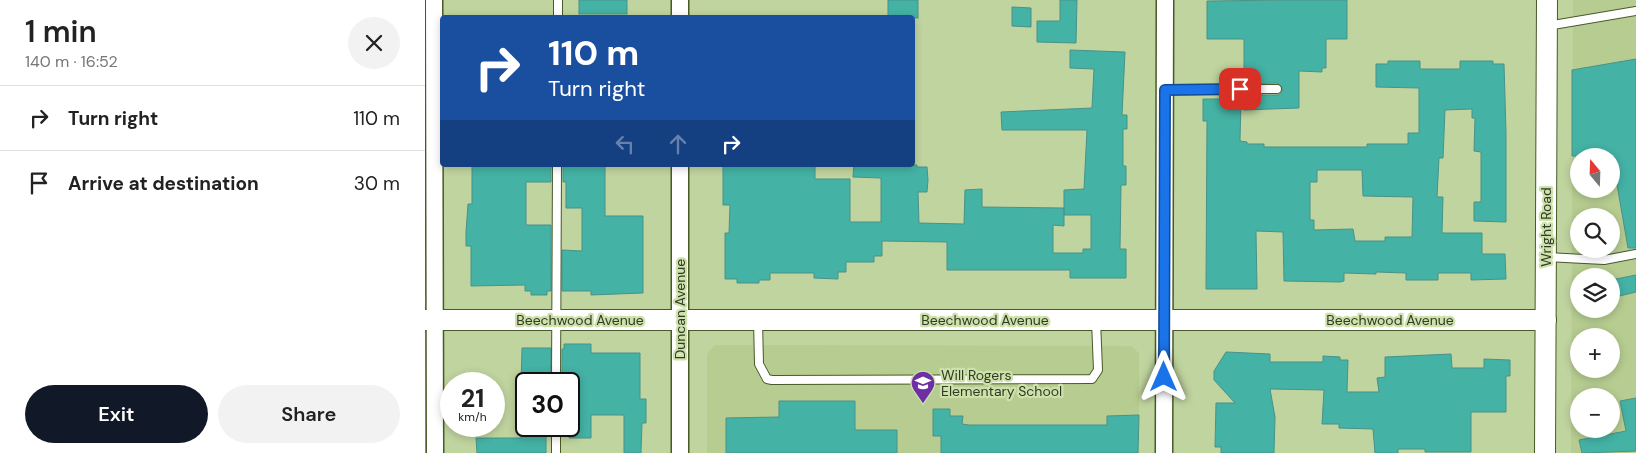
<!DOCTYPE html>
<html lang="en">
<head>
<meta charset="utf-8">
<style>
	body { margin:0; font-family:"DM Sans",sans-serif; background:#f2f2f2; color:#222; height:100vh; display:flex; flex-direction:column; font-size:19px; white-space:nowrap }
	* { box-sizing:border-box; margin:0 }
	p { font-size:16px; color:#767676 }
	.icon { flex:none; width:28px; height:28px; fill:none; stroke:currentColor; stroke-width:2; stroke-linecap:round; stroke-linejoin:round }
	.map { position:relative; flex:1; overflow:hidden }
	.details { display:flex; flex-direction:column; background:#fff; width:425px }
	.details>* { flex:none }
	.top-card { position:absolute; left:15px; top:15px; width:475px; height:152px; border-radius:5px; box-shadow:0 2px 8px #0003; background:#1a4fa0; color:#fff; overflow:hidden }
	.needle { width:32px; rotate:341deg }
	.fabs { position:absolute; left:1145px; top:148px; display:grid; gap:10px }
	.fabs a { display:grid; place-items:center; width:50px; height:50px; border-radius:50%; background:#fff; box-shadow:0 2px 8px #0003; font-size:25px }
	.speed { position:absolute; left:15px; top:372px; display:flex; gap:10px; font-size:25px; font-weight:700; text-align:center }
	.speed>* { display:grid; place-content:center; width:65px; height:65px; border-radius:50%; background:#fff; box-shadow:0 2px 8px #0003; line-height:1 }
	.speed small { font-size:12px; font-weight:400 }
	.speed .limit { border:2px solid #111; border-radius:8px; background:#fff; color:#111 }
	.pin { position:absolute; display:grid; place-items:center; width:42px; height:42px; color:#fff; margin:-21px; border-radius:10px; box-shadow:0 2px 8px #0006 }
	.me { position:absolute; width:55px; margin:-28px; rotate:0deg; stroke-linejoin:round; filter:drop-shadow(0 0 4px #0008) }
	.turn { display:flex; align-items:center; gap:18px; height:105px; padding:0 25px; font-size:22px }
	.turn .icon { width:65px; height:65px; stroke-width:2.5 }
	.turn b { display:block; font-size:35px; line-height:42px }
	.lanes { display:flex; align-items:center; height:48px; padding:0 25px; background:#0003; justify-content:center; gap:25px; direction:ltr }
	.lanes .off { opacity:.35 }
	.round { display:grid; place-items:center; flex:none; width:52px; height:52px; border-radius:26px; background:#f2f2f2 }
	.summary { display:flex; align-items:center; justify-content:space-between; height:85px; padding:0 25px }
	h1 { font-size:30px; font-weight:600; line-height:38px }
	.action { display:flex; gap:10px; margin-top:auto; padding:10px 25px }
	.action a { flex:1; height:58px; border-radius:30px; background:#111827; color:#fff; font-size:20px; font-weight:600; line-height:58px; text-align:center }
	.action a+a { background:#f2f2f2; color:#222 }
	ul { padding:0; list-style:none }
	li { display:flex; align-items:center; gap:15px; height:65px; padding:0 25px; border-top:1px solid #e0e0e0 }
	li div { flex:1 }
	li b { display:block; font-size:19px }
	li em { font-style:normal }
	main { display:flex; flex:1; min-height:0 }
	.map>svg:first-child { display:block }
	.built { fill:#b6cc90; fill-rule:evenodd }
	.building { fill:#44b2a5; stroke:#499289; fill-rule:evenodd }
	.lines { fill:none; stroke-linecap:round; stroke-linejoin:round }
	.service-casing { stroke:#495929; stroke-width:10 }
	.minor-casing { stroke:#495929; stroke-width:19 }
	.tertiary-casing { stroke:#495929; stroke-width:22 }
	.service { stroke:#fff; stroke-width:8 }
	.minor { stroke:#fff; stroke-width:16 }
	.tertiary { stroke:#fff; stroke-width:20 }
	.route-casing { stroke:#114b97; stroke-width:12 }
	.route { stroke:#1a73e8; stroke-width:9 }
	.labels { text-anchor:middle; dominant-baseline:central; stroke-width:4.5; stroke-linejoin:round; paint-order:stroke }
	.street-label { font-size:14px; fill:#313924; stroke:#cde1ab }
	.poi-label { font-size:14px; fill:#313924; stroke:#cde1ab; text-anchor:start }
</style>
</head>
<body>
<main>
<section class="details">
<div class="summary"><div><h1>1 min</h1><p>140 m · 16:52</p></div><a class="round"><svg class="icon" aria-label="close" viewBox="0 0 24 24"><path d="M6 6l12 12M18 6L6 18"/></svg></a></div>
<ul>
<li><svg class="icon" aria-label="right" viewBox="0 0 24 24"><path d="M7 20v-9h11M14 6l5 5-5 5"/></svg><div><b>Turn right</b></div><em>110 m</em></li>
<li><svg class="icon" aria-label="arrive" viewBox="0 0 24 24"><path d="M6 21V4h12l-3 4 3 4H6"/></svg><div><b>Arrive at destination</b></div><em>30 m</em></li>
</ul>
<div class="action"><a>Exit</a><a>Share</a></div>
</section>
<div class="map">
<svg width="1211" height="453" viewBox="0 0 1211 453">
	<rect width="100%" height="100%" fill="#c0d49f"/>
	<g class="built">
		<path d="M1148 0H1211V453H1146ZM1154 156H1186V189H1154ZM1154 216H1186V249H1154ZM1154 276H1186V309H1154ZM1154 336H1186V369H1154ZM1154 396H1186V429H1154Z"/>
		<path d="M290 345 706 346 714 353V453H282V354Z"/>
	</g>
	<g class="building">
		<rect x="154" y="0" width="48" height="14"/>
		<rect x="463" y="0" width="30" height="18"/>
		<path d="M635 0H652L651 43 612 42V21H635Z"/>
		<path d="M864 0H922V39H901V68H897V72L874 71V108L819 110V95H853L857 92V87L852 83 819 84V39H782V1Z"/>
		<path d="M587 7 606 8V27L587 26Z"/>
		<path d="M645 50 700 52 697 115H702V129H698V166H701V185H696L695 249H701V278H645V270H522V242L457 241V256H449V262H421V272H413V279L389 278V273H345V280H334V283H312V279H300V233H304L305 205H298V165H390V179H425V222H456V178L428 177 429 165H492V167H502L503 180 502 192H493L494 223 539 224 540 190 557 189V207L639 208V226L628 225V253H658V249H666V215H639V190L659 189 662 130H577L576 112 667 108 669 69 645 68Z"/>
		<path d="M1211 59V248H1203L1187 156H1147V70Z"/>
		<path d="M963 61H995V69H1035V61H1068V64H1079L1081 132V222L1049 221V202H1056V152L1049 151 1050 118H1047V109L1020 110 1018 158H1014L1012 197H1018L1017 233H1057V254H1080L1081 279 1046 280V273H1013V280H981V273L951 272V274L919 273V281L915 282 859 281 858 232 831 231 832 289H781L782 121H778V99H816L815 141 822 142V144H839V147H942V144H983V133H994V88L951 87V64H963ZM892 170H937L938 196 988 197 987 237H960V241H930L928 229 889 230V220H885V182H892Z"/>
		<path d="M47 165H126V182H101V225H126V291H122V295H106V291H100V285L46 286V246H41V232L43 204H47Z"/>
		<path d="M138 165H180V216H218V293L166 295V291H137V250L157 251V208H141V182H138Z"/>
		<path d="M1211 275V292L1186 298V280Z"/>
		<path d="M139 344H166V353H215V399H221V423H217L216 453H199V415H166V438H144V384H137V349H139Z"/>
		<path d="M97 348H126L125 384H96Z"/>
		<path d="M801 352 845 354V362H898V356L915 357V360H923L922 392H954L952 378 960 377V357L1026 354 1027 368H1059V359L1085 360V376H1081V412H1046V452H1000V449H973V453H950L948 429 914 428V424H897L899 390 845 389 850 417 849 453H796V447H790L791 403H810L789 380V371Z"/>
		<path d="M1211 398V451L1157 453 1154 440 1201 431 1195 401Z"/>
		<path d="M354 401H430V430H472V453H301V418L354 417Z"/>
		<path d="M508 409H525V416H538L537 424 544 425H682V416L714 415 713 453H516V436H508Z"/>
		<path d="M96 426H121V453H52L51 438H96Z"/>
	</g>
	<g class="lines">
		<defs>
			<g id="service">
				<path d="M133 18V0"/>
				<path d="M1122 26 1211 11"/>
				<path d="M740 90 852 89"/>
				<path d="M1121 257 1179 260 1211 254"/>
				<path d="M333 320 334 364 342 379 347 380 667 379 673 370 671 320"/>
				<path d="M131 384 132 165"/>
				<path d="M131 426V453"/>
			</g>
			<g id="minor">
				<path d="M9 0 10 453"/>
				<path d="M255 18V0"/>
				<path d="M255 165V453"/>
				<path d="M739 453 740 0"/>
			</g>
			<g id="tertiary">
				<path d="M0 320H1121"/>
				<path d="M1120 453 1122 0"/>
			</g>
		</defs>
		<use href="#service" class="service-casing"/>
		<use href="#minor" class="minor-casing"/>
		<use href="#tertiary" class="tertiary-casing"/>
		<use href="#service" class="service"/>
		<use href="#minor" class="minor"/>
		<use href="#tertiary" class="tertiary"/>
	</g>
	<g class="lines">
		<defs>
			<path id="route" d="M739 377 740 90 815 89"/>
		</defs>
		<use href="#route" class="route-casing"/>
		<use href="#route" class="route"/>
	</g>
	<defs>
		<symbol id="school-pin" viewBox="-11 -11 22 30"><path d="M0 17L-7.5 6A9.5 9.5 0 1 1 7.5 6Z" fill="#6e2fa5" stroke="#cde1ab"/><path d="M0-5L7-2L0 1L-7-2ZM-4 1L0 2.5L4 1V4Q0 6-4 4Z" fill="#fff"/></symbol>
	</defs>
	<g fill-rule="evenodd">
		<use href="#school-pin" x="484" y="369" width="28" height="38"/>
	</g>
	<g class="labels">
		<g class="street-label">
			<text transform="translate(1121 227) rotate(-90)">Wright Road</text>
			<text transform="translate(255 309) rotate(-90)">Duncan Avenue</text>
			<text x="155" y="320">Beechwood Avenue</text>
			<text x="560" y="320">Beechwood Avenue</text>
			<text x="965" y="320">Beechwood Avenue</text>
		</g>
		<g class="poi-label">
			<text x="516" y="375">Will Rogers<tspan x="516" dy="16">Elementary School</tspan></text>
		</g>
	</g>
</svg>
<div class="fabs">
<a><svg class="needle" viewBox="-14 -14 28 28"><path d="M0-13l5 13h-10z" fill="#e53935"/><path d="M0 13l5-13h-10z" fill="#767676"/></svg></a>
<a><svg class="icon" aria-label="search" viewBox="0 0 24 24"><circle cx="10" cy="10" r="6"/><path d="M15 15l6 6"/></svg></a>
<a><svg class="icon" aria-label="layers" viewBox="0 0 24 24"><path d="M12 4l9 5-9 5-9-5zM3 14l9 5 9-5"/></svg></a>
<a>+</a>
<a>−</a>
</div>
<div class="speed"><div>21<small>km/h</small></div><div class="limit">30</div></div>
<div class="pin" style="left:815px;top:89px;background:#d93025"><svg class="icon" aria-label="arrive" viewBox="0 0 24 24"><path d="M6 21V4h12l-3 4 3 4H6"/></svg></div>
<svg class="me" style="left:739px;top:377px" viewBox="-20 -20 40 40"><path d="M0-17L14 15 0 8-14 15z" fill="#1a73e8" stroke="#fff" stroke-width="4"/></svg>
<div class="top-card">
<div class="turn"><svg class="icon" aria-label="right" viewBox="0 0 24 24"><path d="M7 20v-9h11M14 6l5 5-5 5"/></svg><div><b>110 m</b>Turn right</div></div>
<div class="lanes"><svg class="icon off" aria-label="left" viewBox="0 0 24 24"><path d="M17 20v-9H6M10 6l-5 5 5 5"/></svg><svg class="icon off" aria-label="ahead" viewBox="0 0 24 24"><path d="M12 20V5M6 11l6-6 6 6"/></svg><svg class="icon" aria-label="right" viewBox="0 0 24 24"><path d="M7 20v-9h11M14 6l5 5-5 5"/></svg></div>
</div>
</div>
</main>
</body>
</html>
